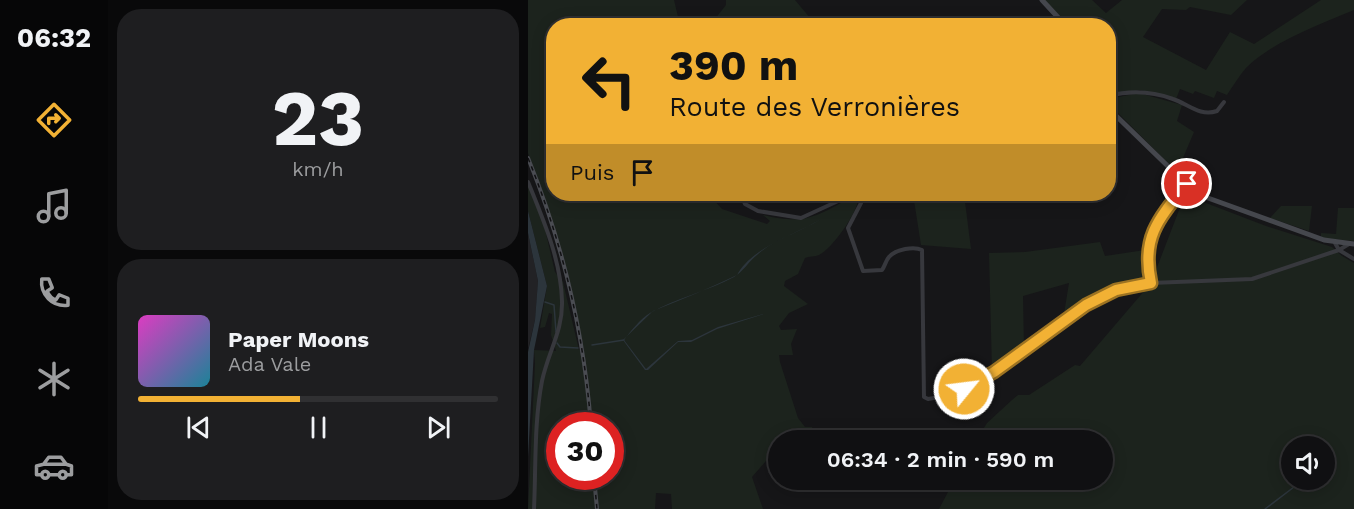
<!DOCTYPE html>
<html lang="fr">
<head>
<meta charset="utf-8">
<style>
	:root { --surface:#101012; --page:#1e1e20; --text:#f1f3f6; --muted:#9c9d9f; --line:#303032; --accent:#f2b134 }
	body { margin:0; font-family:"Work Sans",sans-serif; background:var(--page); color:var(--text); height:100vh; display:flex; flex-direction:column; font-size:22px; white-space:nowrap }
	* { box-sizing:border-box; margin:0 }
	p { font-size:20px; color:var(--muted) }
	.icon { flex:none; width:33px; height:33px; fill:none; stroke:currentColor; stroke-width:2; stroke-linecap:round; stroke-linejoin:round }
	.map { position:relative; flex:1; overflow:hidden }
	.drawer { display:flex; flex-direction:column; gap:9px; padding:9px; background:#09090a; width:420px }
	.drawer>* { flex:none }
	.guide { position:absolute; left:18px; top:18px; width:570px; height:183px; border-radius:24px; box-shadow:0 3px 15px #0003,0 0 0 2px var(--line); background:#f2b134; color:#111; overflow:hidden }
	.tools { position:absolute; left:753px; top:436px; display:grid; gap:12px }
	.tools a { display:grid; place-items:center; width:54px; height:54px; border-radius:50%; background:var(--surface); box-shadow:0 3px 15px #0003,0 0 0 2px var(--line); font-size:30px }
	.speed { position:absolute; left:18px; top:412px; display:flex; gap:12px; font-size:30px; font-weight:700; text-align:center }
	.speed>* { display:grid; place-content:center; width:78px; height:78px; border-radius:50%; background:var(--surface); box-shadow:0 3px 15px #0003,0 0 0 2px var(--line); line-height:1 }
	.speed .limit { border:9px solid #d22; background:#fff; color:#111 }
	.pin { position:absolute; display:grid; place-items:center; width:51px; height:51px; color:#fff; margin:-26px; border:3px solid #fff; border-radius:50%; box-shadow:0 2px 6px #0007 }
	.me { position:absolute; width:66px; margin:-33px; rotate:61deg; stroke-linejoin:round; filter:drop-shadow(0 0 4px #0008) }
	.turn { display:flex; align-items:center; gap:21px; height:126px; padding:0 24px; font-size:27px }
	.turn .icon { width:78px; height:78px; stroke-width:2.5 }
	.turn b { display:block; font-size:42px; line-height:51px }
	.then { display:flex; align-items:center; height:57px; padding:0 24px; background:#0003; gap:12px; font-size:22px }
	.drawer .widget { flex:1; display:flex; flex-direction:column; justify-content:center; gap:9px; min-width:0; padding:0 21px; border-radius:24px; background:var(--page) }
	.drawer .dial { align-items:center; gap:0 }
	.dial b { font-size:78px; line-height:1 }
	.song { display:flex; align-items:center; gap:18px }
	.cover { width:72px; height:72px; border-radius:9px; background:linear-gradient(135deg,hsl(310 70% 55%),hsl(190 70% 35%)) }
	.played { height:6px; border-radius:3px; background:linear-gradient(90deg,var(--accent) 45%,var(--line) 45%) }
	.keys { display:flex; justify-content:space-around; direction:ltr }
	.trip { position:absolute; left:240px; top:430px; width:345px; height:60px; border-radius:30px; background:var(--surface); box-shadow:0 3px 15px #0003,0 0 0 2px var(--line); font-weight:600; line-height:60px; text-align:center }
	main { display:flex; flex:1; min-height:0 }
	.dock { display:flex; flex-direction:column; width:108px; justify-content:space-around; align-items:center; background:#060607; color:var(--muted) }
	.dock .icon { width:42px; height:42px }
	.dock .selected { color:var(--accent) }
	.dock b { font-size:27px; color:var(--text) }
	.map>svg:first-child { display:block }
	.built { fill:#222225 }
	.green { fill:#1c231d; fill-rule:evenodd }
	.water { fill:#2c353c }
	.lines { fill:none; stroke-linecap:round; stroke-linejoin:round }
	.stream { stroke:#2c353c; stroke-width:1.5 }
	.street { stroke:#37383d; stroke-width:4 }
	.secondary { stroke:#45474d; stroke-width:5 }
	.rail-casing { stroke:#4a4c52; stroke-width:4 }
	.rail { stroke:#111113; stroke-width:1.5; stroke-dasharray:4.5; stroke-linecap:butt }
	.route-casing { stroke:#9d7322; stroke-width:15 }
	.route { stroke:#f2b134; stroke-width:10 }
</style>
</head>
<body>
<main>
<nav class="dock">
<b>06:32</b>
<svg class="icon selected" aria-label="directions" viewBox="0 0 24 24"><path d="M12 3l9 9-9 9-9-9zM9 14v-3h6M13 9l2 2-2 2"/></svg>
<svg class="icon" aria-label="music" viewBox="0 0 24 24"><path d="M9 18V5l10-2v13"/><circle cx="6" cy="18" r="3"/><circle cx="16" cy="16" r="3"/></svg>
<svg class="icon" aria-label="phone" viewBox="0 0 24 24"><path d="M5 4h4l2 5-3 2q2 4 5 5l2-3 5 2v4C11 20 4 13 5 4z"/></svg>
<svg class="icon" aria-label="climate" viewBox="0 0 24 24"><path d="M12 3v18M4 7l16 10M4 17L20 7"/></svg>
<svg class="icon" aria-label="car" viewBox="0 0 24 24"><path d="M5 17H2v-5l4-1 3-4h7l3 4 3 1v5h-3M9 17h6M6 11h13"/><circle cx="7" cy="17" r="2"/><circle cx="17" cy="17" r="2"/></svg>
</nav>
<section class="drawer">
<div class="widget dial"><b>23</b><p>km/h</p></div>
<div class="widget">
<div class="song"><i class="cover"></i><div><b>Paper Moons</b><p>Ada Vale</p></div></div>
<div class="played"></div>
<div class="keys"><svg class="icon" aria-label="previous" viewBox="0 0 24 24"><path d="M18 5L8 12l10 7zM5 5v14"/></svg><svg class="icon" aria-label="pause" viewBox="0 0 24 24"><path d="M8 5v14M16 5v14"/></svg><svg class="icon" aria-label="next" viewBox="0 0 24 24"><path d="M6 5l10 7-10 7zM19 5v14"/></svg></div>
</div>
</section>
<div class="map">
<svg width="826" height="509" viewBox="0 0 826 509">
	<rect width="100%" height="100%" fill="#161618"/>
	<!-- built -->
	<path class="built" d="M 0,233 L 10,281 L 7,320 L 0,349 Z"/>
	<!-- green -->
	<g class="green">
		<path d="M 0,0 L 146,0 L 152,25 L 26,26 L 26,194 L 198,194 L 193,197 L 189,194 L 184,198 L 194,209 L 239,224 L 242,221 L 235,215 C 277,225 287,217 322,198 L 330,198 C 331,211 304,249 291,255 C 287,257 281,256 277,258 L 270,274 L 257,281 L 256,286 L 280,304 L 261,313 L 251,326 L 253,330 L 269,329 L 263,344 L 265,355 L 251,355 L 252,362 L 270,418 L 277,427 L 284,427 L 287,434 L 273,441 L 250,441 L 250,447 L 224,477 L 235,509 L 144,509 L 143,494 L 128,493 L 127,509 L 0,509 L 7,363 L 6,350 L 28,351 L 23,335 L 24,314 L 21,313 L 17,327 L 12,328 L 19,286 L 0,211 L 0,185 L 16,225 L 27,272 L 35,282 L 51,350 L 56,350 L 40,274 L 0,153 ZM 32,426 L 82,426 L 82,477 L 32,477 Z"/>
		<path d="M 198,0 L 267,0 L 288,25 L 182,25 L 198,5 Z"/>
		<path d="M 516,0 L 564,0 L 578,13 L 594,0 L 719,0 L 703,15 L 662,7 L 658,10 L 634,9 L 615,37 L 678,70 L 702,32 L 726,44 L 793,0 L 826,0 L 826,10 C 792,24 744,42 718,68 C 711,76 705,86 699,95 L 689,91 L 686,98 L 667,91 L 665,94 L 652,89 L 648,99 L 612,90 L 581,94 L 580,26 L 541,25 Z"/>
		<path d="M 611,93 L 654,105 L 649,121 L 666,132 L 649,172 L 581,104 L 580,99 Z"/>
		<path d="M 658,192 L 678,203 L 738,226 L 804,247 L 814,256 L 826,263 L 826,509 L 411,509 L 420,492 L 422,480 L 574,480 L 574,441 L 448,441 L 459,423 L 484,400 L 490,395 L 501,395 L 547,365 L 552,366 L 623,283 ZM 764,447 L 796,447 L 796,480 L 764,480 Z"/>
		<path d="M 385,194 L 436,194 L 443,249 L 393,245 Z"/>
		<path d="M 753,206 L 784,206 L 781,231 L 742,218 Z"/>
		<path d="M 810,208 L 826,208 L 826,241 L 793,238 L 793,233 L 808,234 Z"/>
		<path d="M 572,242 L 577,256 L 617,250 L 616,270 L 619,281 L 571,295 L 535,320 L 541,283 L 495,296 L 496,348 L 464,371 L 461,253 L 497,252 Z"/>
	</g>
	<!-- water -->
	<g class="water">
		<path d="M 0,211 L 19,286 L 6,350 L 0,457 L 0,352 L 7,320 L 10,281 L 0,233 Z"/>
		<path d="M 293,219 C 273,232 246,239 229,255 C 222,260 214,273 206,277 C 180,291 148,298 122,313 C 112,319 103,331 96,340 L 118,369 L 150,341 L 164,340 L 190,327 L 239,313 L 189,329 L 163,342 L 150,342 L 120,370 L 117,370 L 95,340 L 125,311 C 153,300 182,288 209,275 C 224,247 267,235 293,219 Z"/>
	</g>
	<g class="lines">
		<!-- stream -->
		<g class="stream">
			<path d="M 17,302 L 26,305 L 28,332"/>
			<path d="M 29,343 L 32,347 L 50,348"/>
			<path d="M 64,345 L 96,340"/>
			<path d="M 796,471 L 806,462"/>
			<path d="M 737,509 L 766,487 L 783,480"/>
		</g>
		<!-- street -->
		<g class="street">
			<path d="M 580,96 C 603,90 623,91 645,99 C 660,104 672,117 689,111 L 696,102"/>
			<path d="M 0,182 C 15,219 33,260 34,301 C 35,331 20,352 14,381 C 6,423 8,466 6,509"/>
			<path d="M 213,194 L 217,204 L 230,211 L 273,218 L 321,196 L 332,196 L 333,203 L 320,228 L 335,271 L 354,270 C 357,266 358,260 361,257 C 368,249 386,246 394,250 L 396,397 L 400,399 L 424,395 L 453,380 L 559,305 L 588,290 L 623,283 L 724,279 L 811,250 L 821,244"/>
			<path d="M 807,243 L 811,250 L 826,259"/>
			<path d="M 623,283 C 613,237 631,217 659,184"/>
		</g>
		<!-- secondary -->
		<g class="secondary">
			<path d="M 514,0 L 538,26"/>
			<path d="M 580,108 L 649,175 L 680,198 L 796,240 L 826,244"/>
		</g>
		<!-- rail casing -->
		<g class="rail-casing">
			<g id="rail">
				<path d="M 0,158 C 35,244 56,334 63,426"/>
				<path d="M 66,477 L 69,509"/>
			</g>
		</g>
		<!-- rail -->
		<use href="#rail" class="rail"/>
	</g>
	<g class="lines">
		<!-- route casing -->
		<g class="route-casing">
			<path id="route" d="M 436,389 L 466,372 L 558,305 L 588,290 L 623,283 C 613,237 631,218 659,184"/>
		</g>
		<!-- route -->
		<use href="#route" class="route"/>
	</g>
</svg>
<div class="tools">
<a><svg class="icon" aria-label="sound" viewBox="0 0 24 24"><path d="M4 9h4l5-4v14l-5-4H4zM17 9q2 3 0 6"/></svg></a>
</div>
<div class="speed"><div class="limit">30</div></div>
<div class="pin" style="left:659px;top:184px;background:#d93025"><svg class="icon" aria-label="arrive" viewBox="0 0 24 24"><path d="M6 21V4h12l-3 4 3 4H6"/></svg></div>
<svg class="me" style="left:436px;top:389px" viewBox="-20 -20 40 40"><circle r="17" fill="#f2b134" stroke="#fff" stroke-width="3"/><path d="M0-11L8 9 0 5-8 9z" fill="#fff"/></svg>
<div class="trip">06:34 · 2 min · 590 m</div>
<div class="guide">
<div class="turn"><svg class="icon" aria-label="left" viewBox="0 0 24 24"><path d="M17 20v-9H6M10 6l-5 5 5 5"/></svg><div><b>390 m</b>Route des Verronières</div></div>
<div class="then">Puis<svg class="icon" aria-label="arrive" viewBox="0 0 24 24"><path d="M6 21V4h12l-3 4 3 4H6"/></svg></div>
</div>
</div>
</main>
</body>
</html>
